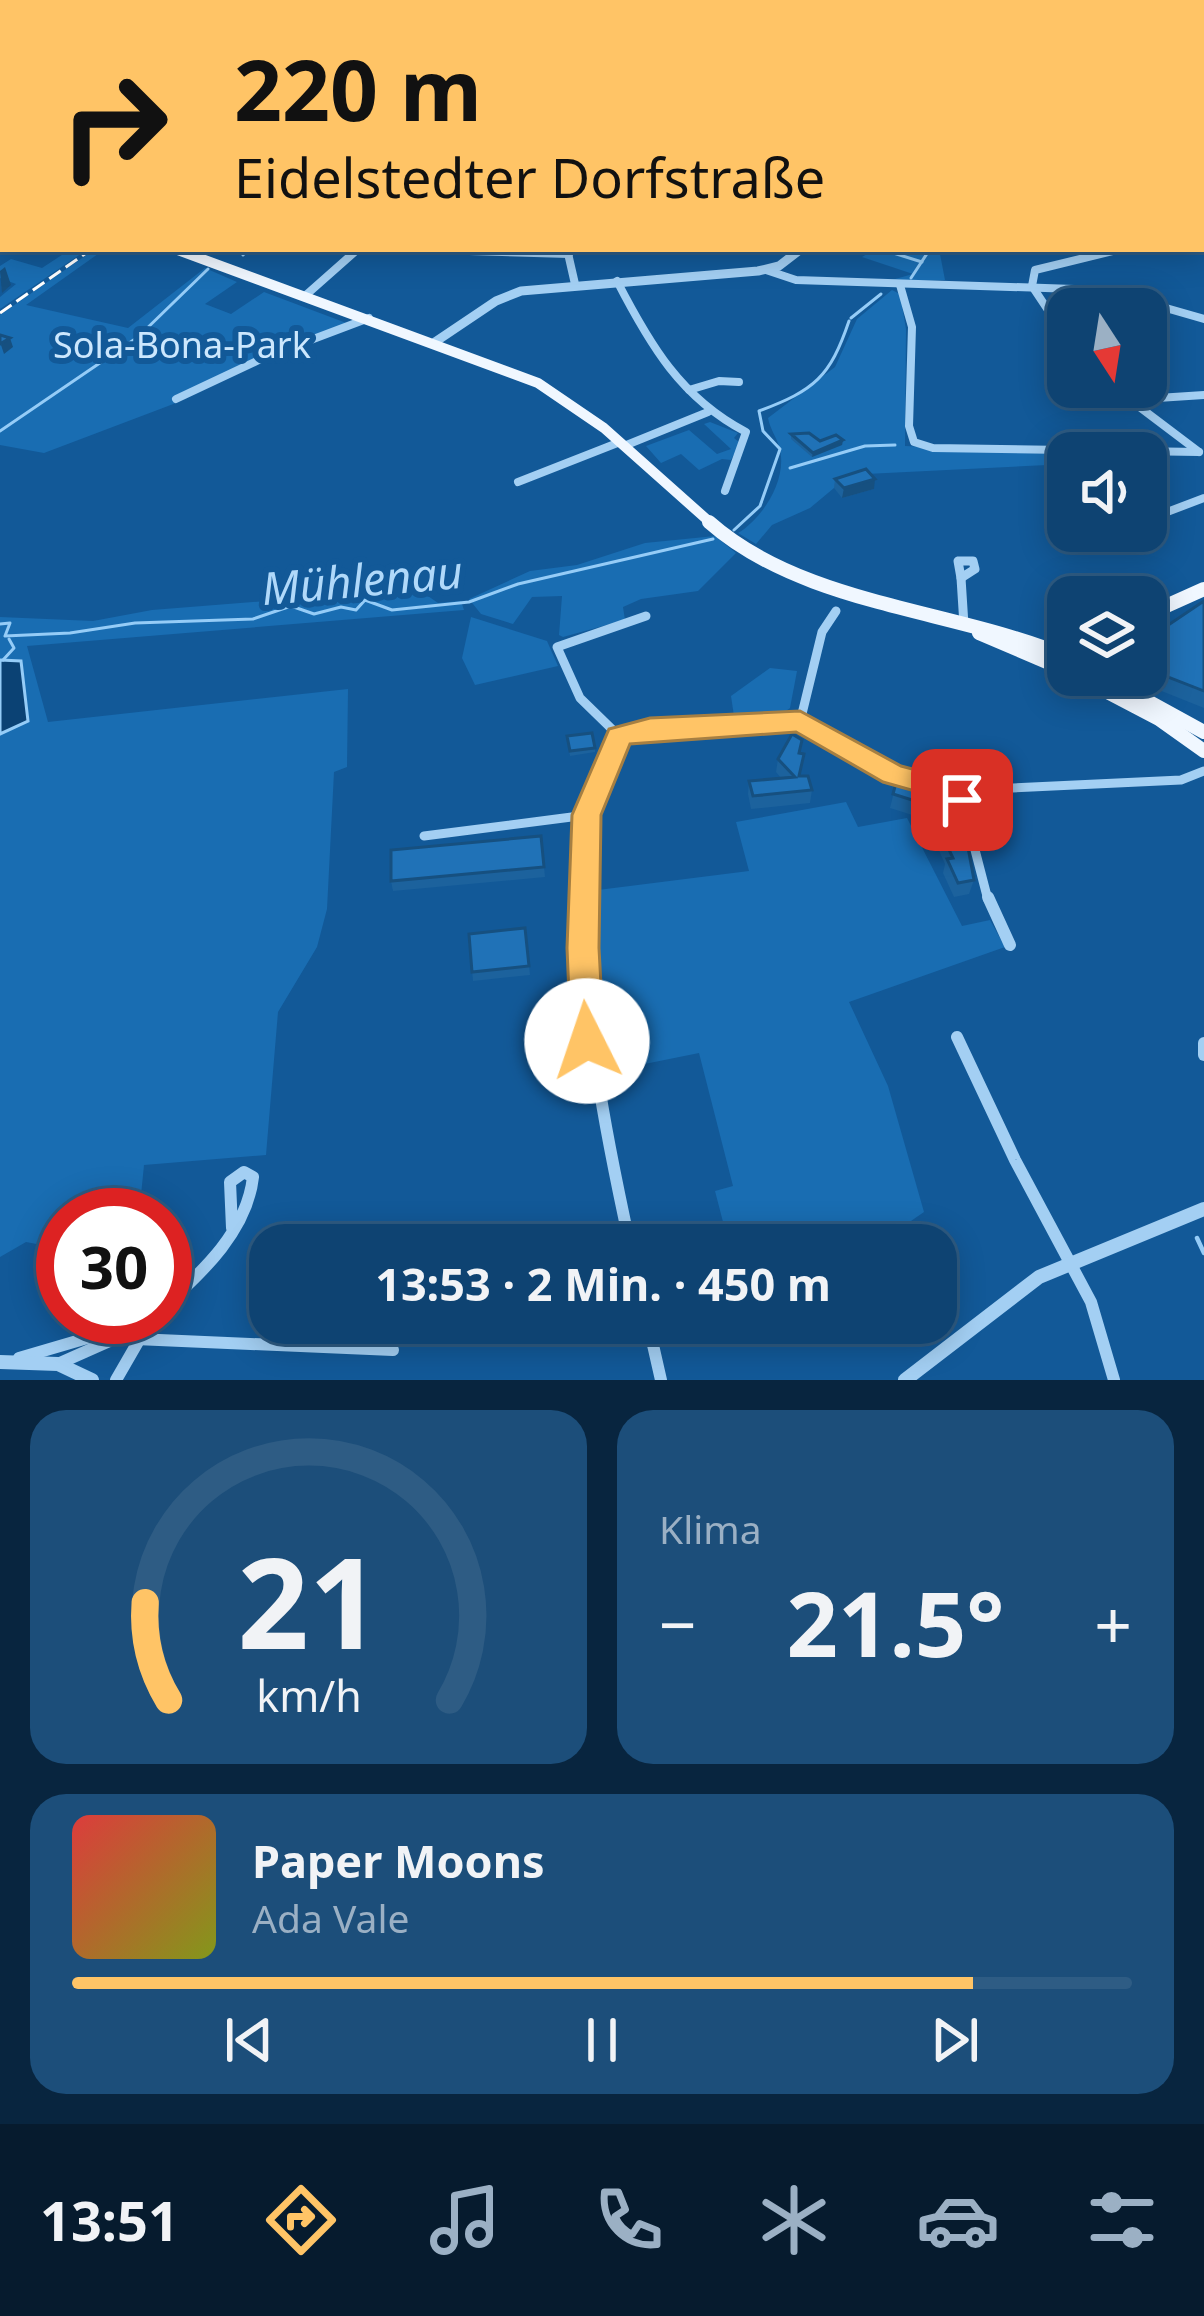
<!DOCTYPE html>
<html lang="de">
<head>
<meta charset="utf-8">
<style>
	:root { --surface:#0e4372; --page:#1c4e7a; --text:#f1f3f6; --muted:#9bb0c4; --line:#2e5c84; --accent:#ffc466 }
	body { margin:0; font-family:"Noto Sans",sans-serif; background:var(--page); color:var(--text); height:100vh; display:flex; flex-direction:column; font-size:45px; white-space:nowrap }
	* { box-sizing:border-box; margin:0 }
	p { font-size:39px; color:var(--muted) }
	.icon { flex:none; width:66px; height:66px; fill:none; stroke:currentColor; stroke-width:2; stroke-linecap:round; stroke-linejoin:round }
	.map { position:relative; height:1380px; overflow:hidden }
	.side { display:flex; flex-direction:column; gap:30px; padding:30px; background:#08253f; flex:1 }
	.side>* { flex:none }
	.banner { position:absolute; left:0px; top:0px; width:1206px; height:252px; box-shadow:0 6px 30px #0003,0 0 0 3px var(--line); background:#ffc466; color:#111; overflow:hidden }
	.needle { width:78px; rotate:168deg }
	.controls { position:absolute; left:1047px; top:288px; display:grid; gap:24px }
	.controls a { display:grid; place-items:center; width:120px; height:120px; border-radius:24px; background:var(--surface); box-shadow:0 6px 30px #0003,0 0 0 3px var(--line); font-size:60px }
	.speed { position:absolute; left:36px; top:1188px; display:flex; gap:24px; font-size:60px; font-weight:700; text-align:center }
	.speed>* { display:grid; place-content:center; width:156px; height:156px; border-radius:50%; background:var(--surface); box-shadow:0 6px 30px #0003,0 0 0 3px var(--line); line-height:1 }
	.speed .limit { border:18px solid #d22; background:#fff; color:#111 }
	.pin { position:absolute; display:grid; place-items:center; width:102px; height:102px; color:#fff; margin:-51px; border-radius:24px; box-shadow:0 6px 18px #0006 }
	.me { position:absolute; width:132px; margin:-66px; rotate:356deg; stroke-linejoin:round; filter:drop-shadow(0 0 9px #0008) }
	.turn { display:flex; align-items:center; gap:42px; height:252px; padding:0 36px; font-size:54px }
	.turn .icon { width:156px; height:156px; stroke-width:2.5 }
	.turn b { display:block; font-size:84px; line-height:102px }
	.big { font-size:90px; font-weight:700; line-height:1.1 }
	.side .tile { flex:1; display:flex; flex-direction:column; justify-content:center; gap:18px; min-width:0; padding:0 42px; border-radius:36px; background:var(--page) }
	.side .dial { align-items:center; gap:0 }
	.dial svg { height:312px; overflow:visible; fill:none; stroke:var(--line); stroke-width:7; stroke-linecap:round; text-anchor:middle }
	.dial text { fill:var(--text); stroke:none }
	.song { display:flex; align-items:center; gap:36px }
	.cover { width:144px; height:144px; border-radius:18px; background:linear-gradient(135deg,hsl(0 70% 55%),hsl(70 70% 35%)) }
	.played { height:12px; border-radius:6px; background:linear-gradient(90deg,var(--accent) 85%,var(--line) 85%) }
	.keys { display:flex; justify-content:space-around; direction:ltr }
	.heat { display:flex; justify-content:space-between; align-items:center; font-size:66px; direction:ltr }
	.side .tiles { flex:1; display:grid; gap:30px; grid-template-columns:1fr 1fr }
	.tile:last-child { grid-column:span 2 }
	.trip { position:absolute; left:249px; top:1224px; width:708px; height:120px; border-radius:36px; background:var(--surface); box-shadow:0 6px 30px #0003,0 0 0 3px var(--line); font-weight:700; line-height:120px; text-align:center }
	.dock { display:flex; height:192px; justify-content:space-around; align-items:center; background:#061b2e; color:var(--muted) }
	.dock .icon { width:84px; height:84px }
	.dock .active { color:var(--accent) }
	.dock b { font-size:54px; color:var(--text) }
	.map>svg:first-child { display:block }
	.green { fill:#196db2 }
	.water { fill:#0b4274; stroke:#95ccf7; stroke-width:3 }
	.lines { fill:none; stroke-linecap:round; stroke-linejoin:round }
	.stream-far1 { stroke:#95ccf7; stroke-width:3 }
	.stream { stroke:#95ccf7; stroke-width:4.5 }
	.minor-far3 { stroke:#a3cff3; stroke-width:6 }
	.minor-far2 { stroke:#a3cff3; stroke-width:8 }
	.minor-far1 { stroke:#a3cff3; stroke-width:9 }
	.minor { stroke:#a3cff3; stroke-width:12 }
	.tertiary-far1 { stroke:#a3cff3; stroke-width:9 }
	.tertiary { stroke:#a3cff3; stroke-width:14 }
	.primary-far1 { stroke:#f0f7ff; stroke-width:10 }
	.primary { stroke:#f0f7ff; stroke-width:14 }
	.tram { stroke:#fff; stroke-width:3 }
	.rail { stroke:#fff; stroke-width:3; stroke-dasharray:14 6; stroke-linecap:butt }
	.wall { fill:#1c629d }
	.shaded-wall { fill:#165080 }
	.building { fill:#2072b7; stroke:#165080; stroke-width:3 }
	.route { fill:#ffc466; stroke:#a67f42; stroke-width:3 }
	.labels { text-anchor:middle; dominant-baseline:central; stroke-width:12; stroke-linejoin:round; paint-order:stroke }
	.far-park-label { font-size:36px; fill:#cce7fd; stroke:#125998 }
	.water-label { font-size:45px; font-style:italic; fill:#b0d9fa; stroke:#125998 }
</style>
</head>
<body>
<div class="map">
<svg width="1204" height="1380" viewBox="0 0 1204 1380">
	<rect width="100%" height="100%" fill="#125998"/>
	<!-- green -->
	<g class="green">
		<path d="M 71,249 L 88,249 L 0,309 L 0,297 L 16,284 L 0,278 L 0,266 L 11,259 L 42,268 Z"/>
		<path d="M 95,249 L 105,249 L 26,305 L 128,328 L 205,268 L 237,282 L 205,304 L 231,314 L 264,292 L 349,324 L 172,398 L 176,403 L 44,453 L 0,445 L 0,315 Z"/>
		<path d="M 875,249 L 959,249 L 940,254 L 945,280 L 888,281 L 913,274 L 862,257 Z"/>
		<path d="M 892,290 L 900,294 L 906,329 L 905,446 L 1068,454 L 1068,464 L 866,474 L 840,483 L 810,508 L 772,525 L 756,544 L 738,533 C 763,518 789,478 779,446 C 776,436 770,429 768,418 L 835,367 L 857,319 Z"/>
		<path d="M 710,422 L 738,433 L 734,438 L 740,443 L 731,460 L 722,459 L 699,470 L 681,454 L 661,463 L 646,446 L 689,430 L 717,454 L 731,449 L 704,424 Z"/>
		<path d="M 715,536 L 736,553 L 698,591 L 641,599 L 623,607 L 625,620 L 563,637 L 559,635 L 562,596 L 532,597 L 513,624 L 481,614 L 469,599 L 530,571 L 577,565 L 645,543 Z"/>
		<path d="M 418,589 L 438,603 L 461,601 L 464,610 L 27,646 L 48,722 L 348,689 L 347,767 L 334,772 L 327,909 L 317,947 L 278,1012 L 266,1155 L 144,1165 L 139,1215 L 63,1215 L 63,1249 L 26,1242 L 0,1257 L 0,734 L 28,720 L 21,661 L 0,660 L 0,617 L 93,621 L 152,610 Z"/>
		<path d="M 471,617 L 547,641 L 558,666 L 475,685 L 462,658 Z"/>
		<path d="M 770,668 L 797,671 L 790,708 L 782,714 L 734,716 L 731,696 Z"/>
		<path d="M 846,802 L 858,827 L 907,818 L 962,926 L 990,920 L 1005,947 L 849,1002 L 888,1086 L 924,1212 L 876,1245 L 729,1245 L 715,1191 L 733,1186 L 699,1053 L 605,1072 L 600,1051 L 598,890 L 749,871 L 736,822 Z"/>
	</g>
	<!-- water -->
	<path class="water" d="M 0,660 L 21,661 L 28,721 L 0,734 Z"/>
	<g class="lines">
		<!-- stream-far1 -->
		<g class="stream-far1">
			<path d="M 21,0 L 25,3"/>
			<path d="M 890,252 L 922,262"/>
			<path d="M 243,255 L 249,249"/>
			<path d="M 911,278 L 930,249"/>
			<path d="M 851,318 L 881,294"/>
			<path d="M 0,431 L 138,337 L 208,269"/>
			<path d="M 790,468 L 865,446 L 895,445"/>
			<path d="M 734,530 L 760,506 L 780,449 L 763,431 L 759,411 C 815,390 830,377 849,321"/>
			<path d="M 0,624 L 10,623 L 5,636 L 70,633 L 135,623 L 253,619 L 291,606 L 314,614 L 341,607 L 356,610 L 365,600 L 392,610 L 469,602 L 518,584 L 713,539"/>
			<path d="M 3,660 L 14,648 L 9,639"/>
		</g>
		<!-- stream -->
		<path class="stream" d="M 1197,1238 L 1204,1253"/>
		<!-- minor-far3 -->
		<g class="minor-far3">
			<path d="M 120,0 L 126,3"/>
			<path d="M 965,0 L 984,3"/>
		</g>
		<!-- minor-far2 -->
		<g class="minor-far2">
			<path d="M 404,249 L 569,254"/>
			<path d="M 567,249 L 575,284"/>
			<path d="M 766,270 L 796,280 L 1074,289 L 1131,298 L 1204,319"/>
			<path d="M 617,281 C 650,345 681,398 746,432 L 725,491"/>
			<path d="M 900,285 L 912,327 L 909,426 L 914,442 L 933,448 L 1199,452"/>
			<path d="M 1032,286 L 1035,270 L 1121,249"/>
			<path d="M 1032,286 L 1068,340"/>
			<path d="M 306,295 L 358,249"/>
			<path d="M 1113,387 L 1199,452"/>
			<path d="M 689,390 L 719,381 L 739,382"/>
			<path d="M 176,399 L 263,358 L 369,318"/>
			<path d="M 1127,400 L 1204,395"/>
			<path d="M 624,446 L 708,412"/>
			<path d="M 518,482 L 620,442"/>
			<path d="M 1146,520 L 1204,498"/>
		</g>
		<!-- minor-far1 -->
		<g class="minor-far1">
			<path d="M 1066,542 L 1116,531"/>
			<path d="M 958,561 L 973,561 L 975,569 L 961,578 Z"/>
			<path d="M 961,578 L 964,625"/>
			<path d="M 800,722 L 822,632 L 836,611"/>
			<path d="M 619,736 L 650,729 L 800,722 L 909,781"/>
			<path d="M 619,736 L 580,698 L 557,647 L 646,616"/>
			<path d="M 948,791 L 1181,780 L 1204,771"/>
			<path d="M 960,792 L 988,900"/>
			<path d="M 424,836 L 587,815"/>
			<path d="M 585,900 C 586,841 590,789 619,736"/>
		</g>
		<!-- minor -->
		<g class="minor">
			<path d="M 585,897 C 582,1016 605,1130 630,1245"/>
			<path d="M 988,897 L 1010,945"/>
			<path d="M 957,1037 L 1015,1160 L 1091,1302 L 1114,1380"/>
			<path d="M 1204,1043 L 1204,1055"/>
			<path d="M 165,1306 C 203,1271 247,1231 253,1177 L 244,1172 L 230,1182 L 232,1228"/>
			<path d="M 648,1323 L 661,1380"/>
			<path d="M 136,1339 L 393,1350"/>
			<path d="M 19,1358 L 152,1319"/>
			<path d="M 60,1363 L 132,1331"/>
			<path d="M 116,1380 L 150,1321"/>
		</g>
		<!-- tertiary-far1 -->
		<path class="tertiary-far1" d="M 435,342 L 496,301 L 521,291 L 758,271 L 779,266 L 801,249"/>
		<!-- tertiary -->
		<g class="tertiary">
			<path d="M 0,1362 L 58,1364 L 92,1380"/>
			<path d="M 905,1380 L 1039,1277 L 1204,1209"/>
		</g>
		<!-- primary-far1 -->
		<path class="primary-far1" d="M 175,249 L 538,383 L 604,428 L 713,525"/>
		<!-- primary -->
		<g class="primary">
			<path d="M 709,522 C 804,606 955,609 1068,657"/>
			<path d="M 1146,615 L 1204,589"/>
			<path d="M 979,633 L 1068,671"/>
			<path d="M 1075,675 L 1159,719 L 1204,751"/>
			<path d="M 1100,675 L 1204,732"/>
		</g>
		<!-- tram -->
		<path class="tram" d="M 731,0 L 747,3"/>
		<!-- rail -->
		<g class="rail">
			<path d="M 778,0 L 796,3"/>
			<path d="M 0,313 L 92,249"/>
		</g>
	</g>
	<!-- wall -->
	<g class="wall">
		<rect x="337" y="0" width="31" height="3"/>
		<path d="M 1034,0 L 1070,0 L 1068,3 L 1033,3 Z"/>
		<path d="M 791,434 L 820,441 L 843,440 L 842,445 L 812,457 L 791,439 Z"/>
		<path d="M 835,479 L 874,489 L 842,498 L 834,488 Z"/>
		<path d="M 1204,601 L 1204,708 L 1154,688 L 1134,675 L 1146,675 L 1146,640 Z"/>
		<path d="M 567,741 L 595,748 L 595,752 L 570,756 Z"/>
		<path d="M 800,753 L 800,776 L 812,790 L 810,803 L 751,809 L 748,794 L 749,781 L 781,778 L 776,772 L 778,759 Z"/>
		<path d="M 898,775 L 957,788 L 974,880 L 969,894 L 954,897 L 943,873 L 945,864 L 925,819 L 890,808 Z"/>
		<path d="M 541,836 L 545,877 L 393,891 L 391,881 Z"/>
		<path d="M 525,928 L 530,975 L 473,981 L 469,934 Z"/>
	</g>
	<!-- shaded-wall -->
	<g class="shaded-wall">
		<path d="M 5,267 L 11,285 L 2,293 L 0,271 Z"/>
		<path d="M 10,338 L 13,347 L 4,354 L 1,345 Z"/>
		<path d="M 843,440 L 842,445 L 812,457 L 813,453 Z"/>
		<path d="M 875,479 L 874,489 L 842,498 L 844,488 Z"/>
	</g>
	<!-- building -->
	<g class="building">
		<path d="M 1138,0 L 1163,0 L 1162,3 L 1137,3 Z"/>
		<path d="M 3,64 L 3,86 L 0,86 L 0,68 Z"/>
		<path d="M 0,335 L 10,338 L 0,344 Z"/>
		<path d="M 809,433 L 820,441 L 836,435 L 843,440 L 813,453 L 791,434 Z"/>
		<path d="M 866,469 L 875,479 L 844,488 L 835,479 Z"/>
		<path d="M 1204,601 L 1204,691 L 1160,674 L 1146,665 L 1146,640 Z"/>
		<path d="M 592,733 L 595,748 L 570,751 L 567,736 Z"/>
		<path d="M 792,734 L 802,740 L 799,753 L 804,754 L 799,776 L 808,776 L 812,790 L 753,796 L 749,781 L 795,777 L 778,759 Z"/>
		<path d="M 898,775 L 957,788 L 974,880 L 958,883 L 947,859 L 953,858 L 928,805 L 893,794 Z"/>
		<path d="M 541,836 L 544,867 L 391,881 L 391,850 Z"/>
		<path d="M 525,928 L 529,966 L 472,972 L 469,934 Z"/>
	</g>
	<!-- route -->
	<path class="route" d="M 800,711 L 901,766 L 970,784 L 977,800 L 972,808 L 952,808 L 947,800 L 883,782 L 796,732 L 630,744 L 601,815 L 599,948 L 604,1041 L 599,1052 L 587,1056 L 576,1052 L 571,1041 L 567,948 L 572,815 L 609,729 L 650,718 Z"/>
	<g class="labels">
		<!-- far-park labels -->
		<g class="far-park-label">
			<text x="182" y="344">Sola-Bona-Park</text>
		</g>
		<!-- water labels -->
		<g class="water-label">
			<text transform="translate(362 579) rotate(-5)">Mühlenau</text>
		</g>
	</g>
</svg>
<div class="controls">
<a><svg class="needle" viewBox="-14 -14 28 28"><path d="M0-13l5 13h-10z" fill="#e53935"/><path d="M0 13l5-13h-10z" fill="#9bb0c4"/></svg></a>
<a><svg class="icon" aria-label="sound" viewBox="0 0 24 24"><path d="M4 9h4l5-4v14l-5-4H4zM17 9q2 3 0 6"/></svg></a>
<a><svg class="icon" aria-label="layers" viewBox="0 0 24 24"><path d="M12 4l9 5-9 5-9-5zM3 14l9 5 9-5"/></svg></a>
</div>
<div class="speed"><div class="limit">30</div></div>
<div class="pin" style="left:962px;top:800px;background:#d93025"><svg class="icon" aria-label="arrive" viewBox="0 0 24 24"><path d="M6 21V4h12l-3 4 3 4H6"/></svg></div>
<svg class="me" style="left:587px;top:1041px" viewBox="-20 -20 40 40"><circle r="19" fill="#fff"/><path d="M0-13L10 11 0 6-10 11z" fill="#ffc466"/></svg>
<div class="trip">13:53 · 2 Min. · 450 m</div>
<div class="banner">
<div class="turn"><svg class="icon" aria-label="right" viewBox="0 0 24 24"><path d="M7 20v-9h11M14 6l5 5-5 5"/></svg><div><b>220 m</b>Eidelstedter Dorfstraße</div></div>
</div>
</div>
<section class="side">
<div class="tiles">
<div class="tile dial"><svg viewBox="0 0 100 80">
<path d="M14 69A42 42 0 1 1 86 69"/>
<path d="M14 69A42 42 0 0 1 8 44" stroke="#ffc466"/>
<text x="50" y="56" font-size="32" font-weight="700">21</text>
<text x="50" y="72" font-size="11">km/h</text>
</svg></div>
<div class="tile"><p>Klima</p>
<div class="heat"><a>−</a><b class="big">21.5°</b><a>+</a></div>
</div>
<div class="tile">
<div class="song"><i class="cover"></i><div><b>Paper Moons</b><p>Ada Vale</p></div></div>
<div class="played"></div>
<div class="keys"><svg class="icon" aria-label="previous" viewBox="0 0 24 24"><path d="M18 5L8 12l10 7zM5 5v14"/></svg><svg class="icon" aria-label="pause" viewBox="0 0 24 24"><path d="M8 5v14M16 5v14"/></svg><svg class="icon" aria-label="next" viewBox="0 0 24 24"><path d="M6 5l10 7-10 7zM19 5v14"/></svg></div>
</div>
</div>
</section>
<nav class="dock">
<b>13:51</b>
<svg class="icon active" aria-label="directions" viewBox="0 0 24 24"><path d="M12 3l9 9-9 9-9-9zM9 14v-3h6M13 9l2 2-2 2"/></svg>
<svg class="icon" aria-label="music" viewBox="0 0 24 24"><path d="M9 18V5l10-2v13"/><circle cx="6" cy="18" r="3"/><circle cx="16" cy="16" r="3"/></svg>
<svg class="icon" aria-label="phone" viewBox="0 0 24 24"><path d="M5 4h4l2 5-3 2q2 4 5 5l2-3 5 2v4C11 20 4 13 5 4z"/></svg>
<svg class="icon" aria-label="climate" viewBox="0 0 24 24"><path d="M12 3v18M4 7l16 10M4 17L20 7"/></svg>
<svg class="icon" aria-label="car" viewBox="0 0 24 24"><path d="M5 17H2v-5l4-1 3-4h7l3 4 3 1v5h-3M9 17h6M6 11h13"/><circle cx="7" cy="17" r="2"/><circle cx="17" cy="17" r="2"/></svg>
<svg class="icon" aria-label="filters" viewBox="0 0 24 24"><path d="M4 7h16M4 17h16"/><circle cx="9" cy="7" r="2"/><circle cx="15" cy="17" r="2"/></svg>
</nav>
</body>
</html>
